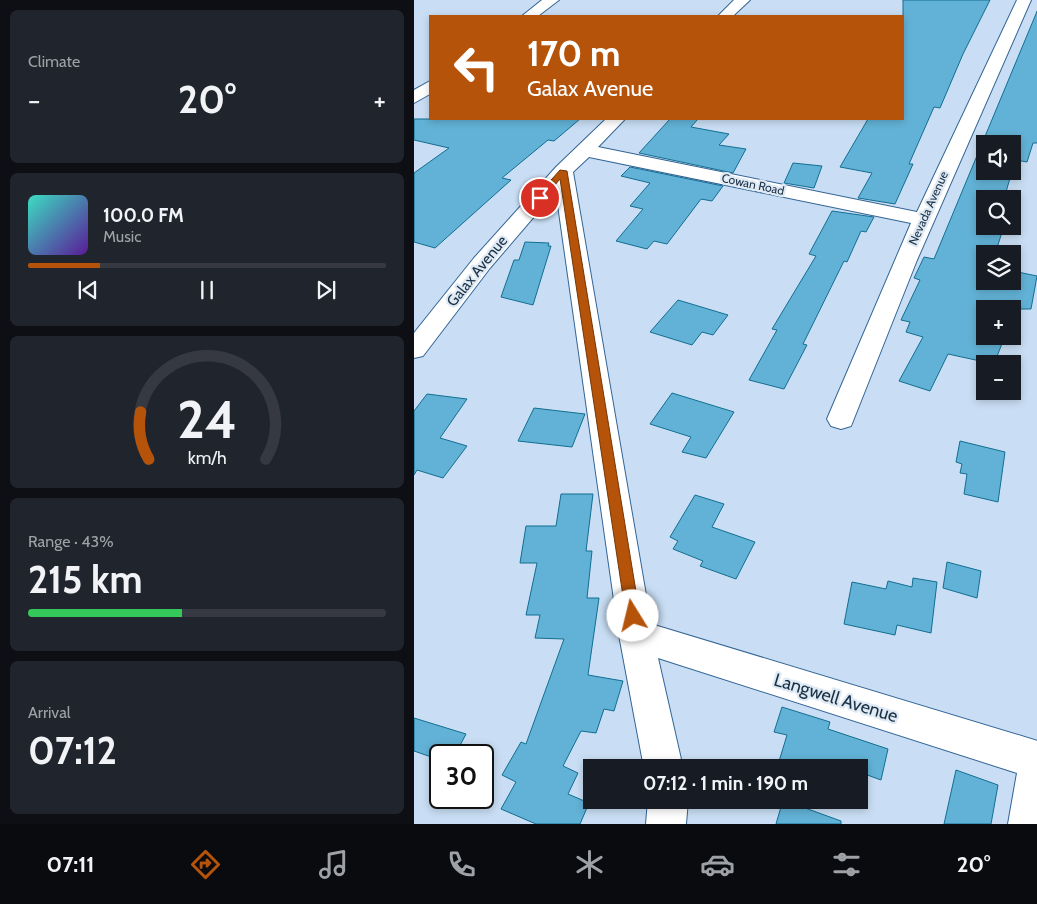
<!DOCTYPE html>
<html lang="en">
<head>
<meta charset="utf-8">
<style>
	:root { --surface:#171b24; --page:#20242c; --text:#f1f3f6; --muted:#9ea1a6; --line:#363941; --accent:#b45309 }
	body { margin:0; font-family:Cabin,sans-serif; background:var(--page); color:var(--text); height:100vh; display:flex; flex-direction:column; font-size:19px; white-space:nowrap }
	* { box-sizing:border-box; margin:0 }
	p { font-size:16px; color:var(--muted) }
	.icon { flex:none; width:28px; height:28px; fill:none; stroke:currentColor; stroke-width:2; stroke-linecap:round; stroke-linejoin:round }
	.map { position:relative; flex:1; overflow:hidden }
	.sheet { display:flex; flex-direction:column; gap:10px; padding:10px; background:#0d0f14; width:414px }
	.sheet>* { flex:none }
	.banner { position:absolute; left:15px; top:15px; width:475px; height:105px; border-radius:0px; box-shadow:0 2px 8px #0003; background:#b45309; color:#fff; overflow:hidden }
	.tools { position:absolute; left:562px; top:135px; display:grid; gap:10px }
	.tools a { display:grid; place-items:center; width:45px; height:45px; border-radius:0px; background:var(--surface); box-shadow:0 2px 8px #0003; font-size:25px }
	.speed { position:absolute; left:15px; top:744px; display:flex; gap:10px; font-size:25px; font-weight:700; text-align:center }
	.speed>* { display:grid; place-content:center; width:65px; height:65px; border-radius:50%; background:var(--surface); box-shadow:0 2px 8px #0003; line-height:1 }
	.speed .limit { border:2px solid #111; border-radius:8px; background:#fff; color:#111 }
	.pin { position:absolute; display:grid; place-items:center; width:42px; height:42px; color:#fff; margin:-21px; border:2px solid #fff; border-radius:50%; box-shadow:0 1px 5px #0007 }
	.me { position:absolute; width:55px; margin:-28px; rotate:351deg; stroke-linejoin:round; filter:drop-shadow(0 0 4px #0008) }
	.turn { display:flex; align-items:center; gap:18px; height:105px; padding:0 15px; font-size:22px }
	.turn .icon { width:65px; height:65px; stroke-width:2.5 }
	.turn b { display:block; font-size:35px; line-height:42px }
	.big { font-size:38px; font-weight:700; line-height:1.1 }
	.sheet .tile { flex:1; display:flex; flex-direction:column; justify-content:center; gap:8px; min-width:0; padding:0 18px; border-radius:8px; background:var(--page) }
	.sheet .dial { align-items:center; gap:0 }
	.dial svg { height:130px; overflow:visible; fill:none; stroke:var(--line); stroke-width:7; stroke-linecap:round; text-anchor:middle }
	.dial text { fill:var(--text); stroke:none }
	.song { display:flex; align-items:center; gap:15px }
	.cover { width:60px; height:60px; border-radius:8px; background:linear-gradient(135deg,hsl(170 70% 55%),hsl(270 70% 35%)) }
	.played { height:5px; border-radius:2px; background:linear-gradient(90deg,var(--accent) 20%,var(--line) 20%) }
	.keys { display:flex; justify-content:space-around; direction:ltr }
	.heat { display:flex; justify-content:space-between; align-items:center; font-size:28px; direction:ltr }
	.charge { height:8px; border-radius:4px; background:linear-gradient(90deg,#34c759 43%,var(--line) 0) }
	.trip { position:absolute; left:169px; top:759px; width:285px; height:50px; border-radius:0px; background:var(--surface); box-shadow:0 2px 8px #0003; font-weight:700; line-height:50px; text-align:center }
	.tabs { display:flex; height:80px; justify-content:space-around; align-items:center; background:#090b0e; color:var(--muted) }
	.tabs .icon { width:35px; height:35px }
	.tabs .current { color:var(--accent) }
	.tabs b { font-size:22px; color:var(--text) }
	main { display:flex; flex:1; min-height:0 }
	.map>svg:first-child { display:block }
	.building { fill:#62b2d7; stroke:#126e90 }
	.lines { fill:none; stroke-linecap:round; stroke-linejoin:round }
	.minor-casing { stroke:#336595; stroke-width:2 }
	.minor { fill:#fff; fill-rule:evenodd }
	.route { fill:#b45309; stroke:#753606 }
	.labels { text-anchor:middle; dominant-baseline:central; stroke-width:4.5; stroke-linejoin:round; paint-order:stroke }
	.far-street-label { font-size:12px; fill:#1a3045; stroke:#dfeaf5 }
	.street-label { font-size:15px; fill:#1a3045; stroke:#dfeaf5 }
	.near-street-label { font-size:18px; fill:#1a3045; stroke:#dfeaf5 }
</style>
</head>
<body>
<main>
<section class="sheet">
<div class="tile"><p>Climate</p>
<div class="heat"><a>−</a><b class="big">20°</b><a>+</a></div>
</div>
<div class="tile">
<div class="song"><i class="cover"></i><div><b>100.0 FM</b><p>Music</p></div></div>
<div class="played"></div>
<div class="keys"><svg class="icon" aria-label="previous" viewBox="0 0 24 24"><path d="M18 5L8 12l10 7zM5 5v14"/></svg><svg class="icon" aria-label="pause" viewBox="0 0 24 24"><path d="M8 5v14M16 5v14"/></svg><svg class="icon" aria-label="next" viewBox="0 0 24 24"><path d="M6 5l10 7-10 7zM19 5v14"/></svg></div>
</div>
<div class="tile dial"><svg viewBox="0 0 100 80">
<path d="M14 69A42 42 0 1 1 86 69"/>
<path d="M14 69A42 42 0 0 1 9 40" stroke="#b45309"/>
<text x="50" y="56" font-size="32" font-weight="700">24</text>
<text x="50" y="72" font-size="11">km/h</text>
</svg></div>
<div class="tile"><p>Range · 43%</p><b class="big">215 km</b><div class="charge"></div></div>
<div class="tile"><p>Arrival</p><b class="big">07:12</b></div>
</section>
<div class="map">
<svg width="624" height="824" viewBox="0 0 624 824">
	<rect width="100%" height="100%" fill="#c9def4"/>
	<!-- building -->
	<g class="building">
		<path d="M 489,0 L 576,0 L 549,54 L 526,108 L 520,107 L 495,164 L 499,164 L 481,204 L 444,198 L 458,173 L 426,167 L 454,119 L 489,119 Z"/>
		<path d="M 624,9 L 624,143 L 619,143 L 613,162 L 602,160 L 599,170 L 599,144 L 571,144 L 571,171 L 598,171 L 590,199 L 571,199 L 571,226 L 590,226 L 581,254 L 571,254 L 571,281 L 599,281 L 599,271 L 623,276 L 617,309 L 601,309 L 599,316 L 599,309 L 571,309 L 571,336 L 591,336 L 580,364 L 534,354 L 516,391 L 485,381 L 509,337 L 492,332 L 496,322 L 487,320 L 506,280 L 500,278 L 510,257 L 520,259 Z"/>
		<path d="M 0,119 L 166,119 L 140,141 L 134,140 L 88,178 L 97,180 L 21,248 L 0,242 L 0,173 L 35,148 L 0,140 Z"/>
		<path d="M 256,119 L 284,119 L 277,127 L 315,134 L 305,145 L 332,149 L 319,173 L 225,153 Z"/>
		<path d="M 379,163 L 408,166 L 400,188 L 370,183 Z"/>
		<path d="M 216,167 L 309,186 L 298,201 L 287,199 L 253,244 L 240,241 L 233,249 L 202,241 L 229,209 L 216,206 L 236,183 L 207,176 Z"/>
		<path d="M 418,211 L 460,217 L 452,232 L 447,231 L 433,262 L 430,261 L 389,344 L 393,345 L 370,389 L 335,380 L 363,330 L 358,329 L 402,256 L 395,254 Z"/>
		<path d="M 111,242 L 135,243 L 134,246 L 137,246 L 119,305 L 87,297 L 100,260 L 105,260 Z"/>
		<path d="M 264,300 L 314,315 L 299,335 L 288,332 L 278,345 L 236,332 Z"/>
		<path d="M 258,393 L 320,412 L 292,458 L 268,452 L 277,437 L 236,424 Z"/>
		<path d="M 13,394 L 53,399 L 26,438 L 53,446 L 29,478 L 3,470 L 0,475 L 0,411 Z"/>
		<path d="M 120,408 L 171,414 L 158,447 L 104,441 Z"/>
		<path d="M 546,441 L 591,452 L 584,502 L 550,494 L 553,474 L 546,473 L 548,464 L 542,462 Z"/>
		<path d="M 147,494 L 179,494 L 172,551 L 178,551 L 173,598 L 185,598 L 174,675 L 209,681 L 200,711 L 190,709 L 182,733 L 167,731 L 149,766 L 164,773 L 154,794 L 175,803 L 166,824 L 122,824 L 87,809 L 102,782 L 88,775 L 107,742 L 112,744 L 150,639 L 121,638 L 126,615 L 112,615 L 123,563 L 106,563 L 112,526 L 142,526 Z"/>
		<path d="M 281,495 L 310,504 L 298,527 L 341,542 L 322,579 L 286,566 L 289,561 L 259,549 L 264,541 L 256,537 Z"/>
		<path d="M 533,562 L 567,571 L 563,598 L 529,588 Z"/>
		<path d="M 499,578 L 523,582 L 517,633 L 483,625 L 481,635 L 430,624 L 438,582 L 472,589 L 474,581 L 498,587 Z"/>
		<path d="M 368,707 L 416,722 L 414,729 L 474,749 L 467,780 L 445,772 L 445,768 L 363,768 L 373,735 L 360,732 Z"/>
		<path d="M 0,718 L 52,734 L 41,755 L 26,755 L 26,760 L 0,751 Z"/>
		<path d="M 542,770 L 584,785 L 577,824 L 530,824 Z"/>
		<path d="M 369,800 L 427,821 L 427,824 L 362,824 Z"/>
	</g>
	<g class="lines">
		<!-- minor casing -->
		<g class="minor-casing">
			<g id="minor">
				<path d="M 128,0 L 145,0 L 124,16 L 108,16 Z"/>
				<path d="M 320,0 L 336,0 L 319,16 L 304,16 Z"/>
				<path d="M 603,0 L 617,0 L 503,260 L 437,426 L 427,429 L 417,426 L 413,419 L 497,223 L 175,157 L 159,172 L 237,624 L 624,741 L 624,824 L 594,824 L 603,773 L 244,658 L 269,768 L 230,768 L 205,635 L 142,191 L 76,268 L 9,356 L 0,358 L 0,333 L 60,258 L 142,167 L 192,119 L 211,119 L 184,147 L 503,212 Z"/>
				<path d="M 16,81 L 16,94 L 0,103 L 0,90 Z"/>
				<path d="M 234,800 L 274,800 L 272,824 L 232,824 Z"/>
			</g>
		</g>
		<!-- minor -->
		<use href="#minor" class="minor"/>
	</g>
	<!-- route -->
	<path class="route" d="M 146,170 L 153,171 L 226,616 L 224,620 L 219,622 L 214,620 L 212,616 L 146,179 L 129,199 L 121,198 Z"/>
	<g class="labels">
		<!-- far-street labels -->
		<g class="far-street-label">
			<text transform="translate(339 184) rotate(12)">Cowan Road</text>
			<text transform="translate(514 208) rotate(-66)">Nevada Avenue</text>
		</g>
		<!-- street labels -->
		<g class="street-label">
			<text transform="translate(63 271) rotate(-51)">Galax Avenue</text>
		</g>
		<!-- near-street labels -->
		<g class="near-street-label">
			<text transform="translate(422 698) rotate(17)">Langwell Avenue</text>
		</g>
	</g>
</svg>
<div class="tools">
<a><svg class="icon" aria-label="sound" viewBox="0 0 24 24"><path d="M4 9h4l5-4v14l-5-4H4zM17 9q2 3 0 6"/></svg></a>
<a><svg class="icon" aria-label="search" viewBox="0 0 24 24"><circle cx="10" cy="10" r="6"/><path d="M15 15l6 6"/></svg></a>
<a><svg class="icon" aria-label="layers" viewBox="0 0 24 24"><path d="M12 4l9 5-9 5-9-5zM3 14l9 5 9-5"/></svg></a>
<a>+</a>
<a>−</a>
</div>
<div class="speed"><div class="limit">30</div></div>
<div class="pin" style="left:126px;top:198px;background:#d93025"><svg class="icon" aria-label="arrive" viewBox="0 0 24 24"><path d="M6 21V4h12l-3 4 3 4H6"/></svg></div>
<svg class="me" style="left:219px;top:616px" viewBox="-20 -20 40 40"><circle r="19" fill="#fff"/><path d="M0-13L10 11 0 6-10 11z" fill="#b45309"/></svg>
<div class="trip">07:12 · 1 min · 190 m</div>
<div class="banner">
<div class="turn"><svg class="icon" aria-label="left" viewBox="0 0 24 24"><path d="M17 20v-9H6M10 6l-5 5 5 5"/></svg><div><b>170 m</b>Galax Avenue</div></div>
</div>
</div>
</main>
<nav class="tabs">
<b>07:11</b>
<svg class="icon current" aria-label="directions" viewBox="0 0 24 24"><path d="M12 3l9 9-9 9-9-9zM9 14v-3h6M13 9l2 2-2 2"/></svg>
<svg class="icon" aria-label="music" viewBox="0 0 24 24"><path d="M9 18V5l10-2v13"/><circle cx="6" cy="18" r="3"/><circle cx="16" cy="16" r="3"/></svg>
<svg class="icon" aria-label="phone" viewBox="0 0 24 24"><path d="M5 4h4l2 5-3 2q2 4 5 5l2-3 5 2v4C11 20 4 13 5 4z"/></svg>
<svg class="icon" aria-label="climate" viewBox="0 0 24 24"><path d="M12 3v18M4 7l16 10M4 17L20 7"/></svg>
<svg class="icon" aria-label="car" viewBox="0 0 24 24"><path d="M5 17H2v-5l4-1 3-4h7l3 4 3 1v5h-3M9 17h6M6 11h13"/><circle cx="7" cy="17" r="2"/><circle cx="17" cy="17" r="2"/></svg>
<svg class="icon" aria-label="filters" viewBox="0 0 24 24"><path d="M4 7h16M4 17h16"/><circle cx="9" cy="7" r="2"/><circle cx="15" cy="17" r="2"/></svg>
<b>20°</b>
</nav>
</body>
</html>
